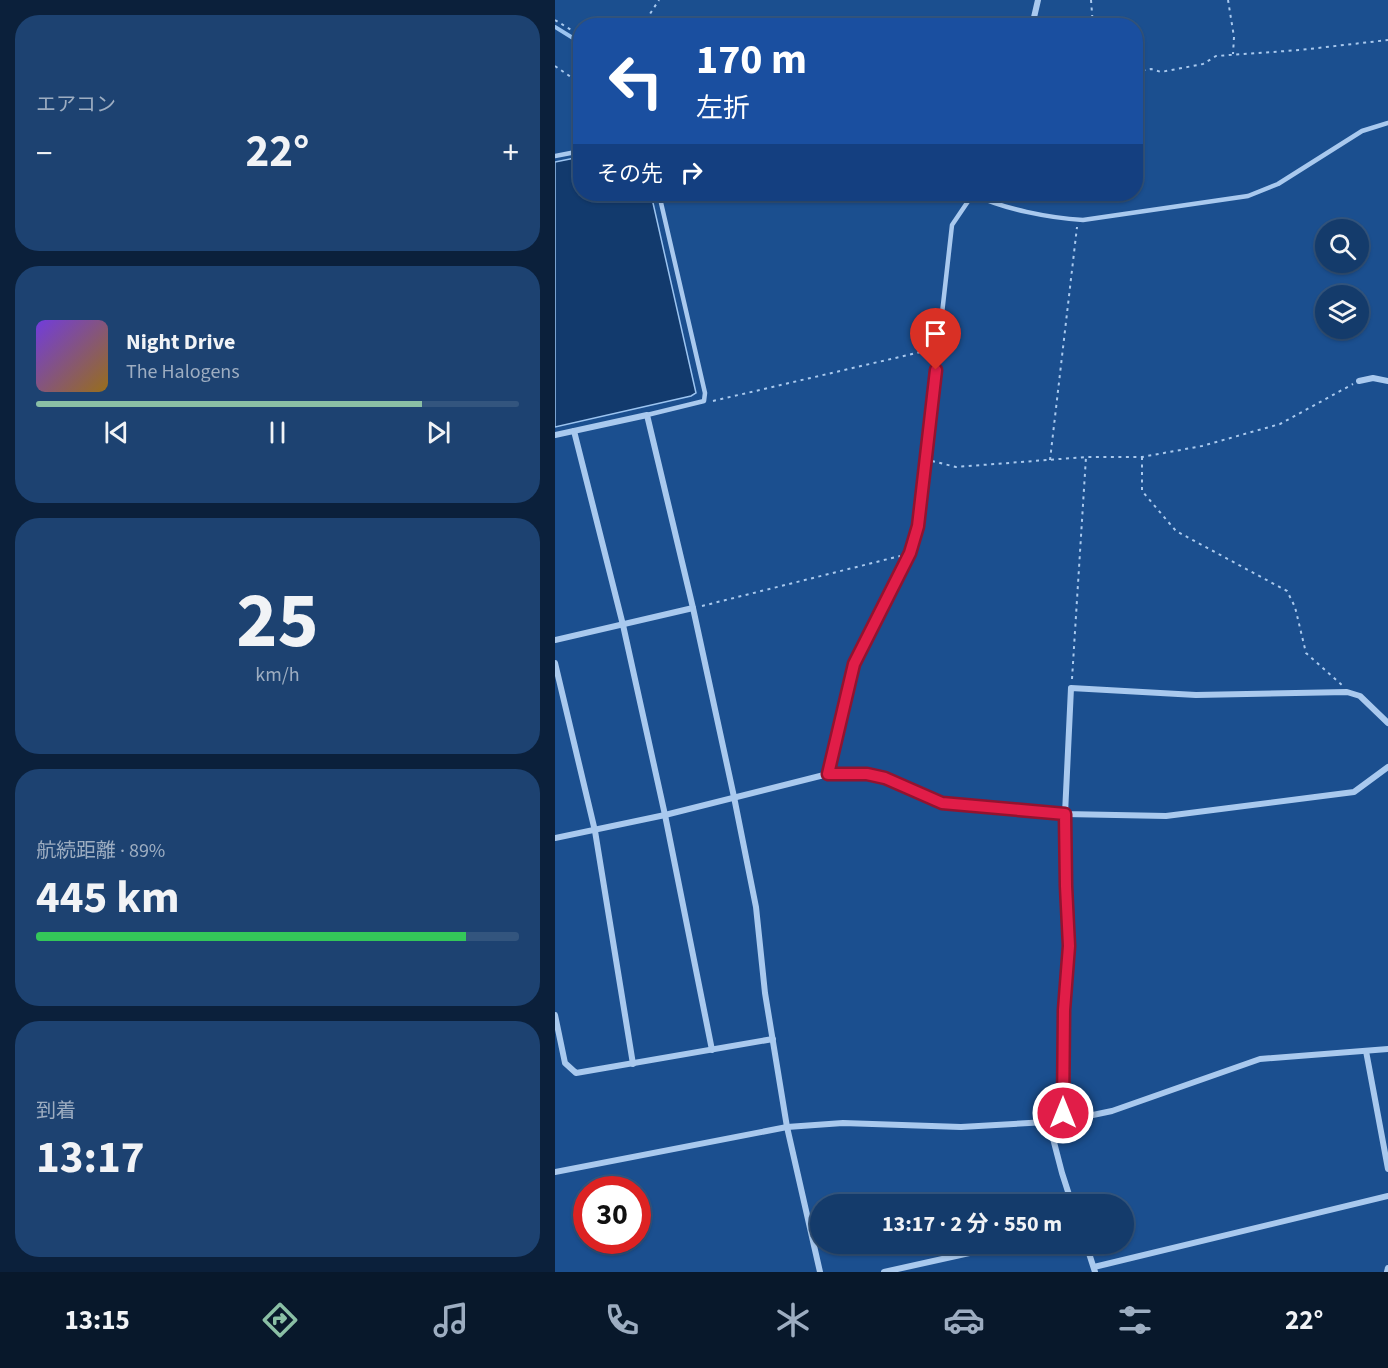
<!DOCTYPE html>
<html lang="ja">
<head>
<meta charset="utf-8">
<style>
	:root { --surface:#143b6b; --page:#1d4271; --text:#f1f3f6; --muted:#9dadc1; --line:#33557e; --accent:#8abfa5 }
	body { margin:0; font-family:"Source Sans 3","Noto Sans JP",sans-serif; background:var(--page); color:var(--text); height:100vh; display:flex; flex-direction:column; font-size:22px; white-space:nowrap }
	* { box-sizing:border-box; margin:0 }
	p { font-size:20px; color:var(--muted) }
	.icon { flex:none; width:33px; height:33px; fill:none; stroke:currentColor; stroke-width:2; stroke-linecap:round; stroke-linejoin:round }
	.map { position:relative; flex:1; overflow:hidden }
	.panel { display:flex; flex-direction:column; gap:15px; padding:15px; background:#0b203b; width:555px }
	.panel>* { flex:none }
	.guide { position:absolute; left:18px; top:18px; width:570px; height:183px; border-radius:24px; box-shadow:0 2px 4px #0004,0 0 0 2px var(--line); background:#1a4fa0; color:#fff; overflow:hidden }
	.buttons { position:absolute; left:760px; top:219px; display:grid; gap:12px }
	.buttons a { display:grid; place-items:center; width:54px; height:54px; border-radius:50%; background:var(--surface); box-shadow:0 2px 4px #0004,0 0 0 2px var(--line); font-size:30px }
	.speed { position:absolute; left:18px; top:1176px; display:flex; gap:12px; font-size:30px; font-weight:700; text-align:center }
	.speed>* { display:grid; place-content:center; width:78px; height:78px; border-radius:50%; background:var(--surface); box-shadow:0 2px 4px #0004,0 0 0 2px var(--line); line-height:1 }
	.speed .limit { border:9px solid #d22; background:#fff; color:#111 }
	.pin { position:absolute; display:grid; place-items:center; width:51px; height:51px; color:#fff; margin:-62px -26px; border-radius:50% 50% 50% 0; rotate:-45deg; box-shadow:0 0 6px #0007 }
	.pin .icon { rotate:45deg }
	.me { position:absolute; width:66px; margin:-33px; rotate:0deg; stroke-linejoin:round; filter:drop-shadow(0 0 4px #0008) }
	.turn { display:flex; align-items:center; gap:21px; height:126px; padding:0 24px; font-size:27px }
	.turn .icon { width:78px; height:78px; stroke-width:2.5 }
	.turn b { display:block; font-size:42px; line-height:51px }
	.then { display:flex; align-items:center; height:57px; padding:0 24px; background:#0003; gap:12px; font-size:22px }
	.big { font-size:45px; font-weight:700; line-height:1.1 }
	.panel .tile { flex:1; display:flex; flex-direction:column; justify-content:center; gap:9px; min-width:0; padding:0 21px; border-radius:24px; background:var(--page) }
	.panel .dial { align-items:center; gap:0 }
	.dial b { font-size:78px; line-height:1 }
	.song { display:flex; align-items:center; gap:18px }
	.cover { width:72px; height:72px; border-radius:9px; background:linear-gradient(135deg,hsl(260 70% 55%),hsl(40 70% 35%)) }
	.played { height:6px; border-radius:3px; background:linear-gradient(90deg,var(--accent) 80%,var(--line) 80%) }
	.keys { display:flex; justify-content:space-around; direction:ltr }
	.heat { display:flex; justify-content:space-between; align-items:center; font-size:33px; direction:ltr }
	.charge { height:9px; border-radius:4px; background:linear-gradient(90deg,#34c759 89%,var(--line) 0) }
	.trip { position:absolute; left:255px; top:1194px; width:324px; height:60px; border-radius:30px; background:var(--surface); box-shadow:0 2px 4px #0004,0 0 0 2px var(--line); font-weight:700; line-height:60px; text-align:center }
	.menu { display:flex; height:96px; justify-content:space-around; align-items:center; background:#08182b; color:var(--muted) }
	.menu .icon { width:42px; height:42px }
	.menu .selected { color:var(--accent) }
	.menu b { font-size:27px; color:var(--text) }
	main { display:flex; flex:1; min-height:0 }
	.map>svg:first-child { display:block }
	.water { fill:#123a6d; stroke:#9cc4f0; stroke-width:1.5 }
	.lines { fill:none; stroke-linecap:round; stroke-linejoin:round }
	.stream { stroke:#9cc4f0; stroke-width:4 }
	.path { stroke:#a9c9ee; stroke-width:2; stroke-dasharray:3 4.5; stroke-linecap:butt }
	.lane { stroke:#a9c9ee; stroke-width:4.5 }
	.street { stroke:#a9c9ee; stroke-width:6 }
	.route-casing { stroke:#92132f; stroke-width:15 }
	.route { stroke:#e11d48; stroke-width:10 }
</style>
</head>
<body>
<main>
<section class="panel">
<div class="tile"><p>エアコン</p>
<div class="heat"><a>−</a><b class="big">22°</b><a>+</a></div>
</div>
<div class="tile">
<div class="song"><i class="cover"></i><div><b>Night Drive</b><p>The Halogens</p></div></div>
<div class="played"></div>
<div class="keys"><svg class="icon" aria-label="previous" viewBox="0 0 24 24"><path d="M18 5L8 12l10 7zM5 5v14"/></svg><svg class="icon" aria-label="pause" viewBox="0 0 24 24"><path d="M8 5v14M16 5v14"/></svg><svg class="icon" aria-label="next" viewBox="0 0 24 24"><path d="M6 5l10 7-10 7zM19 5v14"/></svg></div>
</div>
<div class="tile dial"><b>25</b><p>km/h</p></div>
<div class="tile"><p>航続距離 · 89%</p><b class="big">445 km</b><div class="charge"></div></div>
<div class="tile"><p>到着</p><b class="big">13:17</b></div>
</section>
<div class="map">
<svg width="833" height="1272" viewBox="0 0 833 1272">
	<rect width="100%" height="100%" fill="#1b4f8f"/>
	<!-- water -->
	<path class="water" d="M 25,157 L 26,194 L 96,194 L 141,393 L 136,396 L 0,427 L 0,162 Z"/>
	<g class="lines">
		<!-- stream -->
		<g class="stream">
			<path d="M 0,27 L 26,43"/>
			<path d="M 397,194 L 408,197"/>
		</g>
		<!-- path -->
		<g class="path">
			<path d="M 536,0 L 538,26"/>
			<path d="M 673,0 L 679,37 L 678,54"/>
			<path d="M 0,20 L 26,36"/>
			<path d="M 87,26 L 104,0"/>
			<path d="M 0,66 L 26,84"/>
			<path d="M 580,72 L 596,69 L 606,72 L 648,64 L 661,56 L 745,50 L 833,40"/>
			<path d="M 158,401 L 374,350"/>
			<path d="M 587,457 L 587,491 L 621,531 L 732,591 L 740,607 L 751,653 L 787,685"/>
			<path d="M 495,460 L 522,227"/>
			<path d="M 377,461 L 401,467 L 531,457 L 587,457 L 647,446 L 725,424 L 798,384"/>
			<path d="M 147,606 L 345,556"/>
			<path d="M 517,679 L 531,457"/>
		</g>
		<!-- lane -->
		<g class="lane">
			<path d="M 0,156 L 26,151"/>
			<path d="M 92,415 L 149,401 L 150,393 L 104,194"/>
			<path d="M 273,774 L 299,664 L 355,553 L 363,526 L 397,225 L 418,194 C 447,209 495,218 528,220 L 693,196 L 723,184 L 807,131 L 833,123"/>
		</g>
		<!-- street -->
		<g class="street">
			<path d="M 477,26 L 483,0"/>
			<path d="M 418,194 L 419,194"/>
			<path d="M 804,381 L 818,378 L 833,381"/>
			<path d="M 19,431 L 68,625 L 110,815 L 157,1050"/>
			<path d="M 0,435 L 92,415 L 138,608 L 179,797 L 201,907 L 210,993 L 232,1127 L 265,1272"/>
			<path d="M 0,640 L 138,608"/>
			<path d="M 0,663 L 40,831 L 78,1064"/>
			<path d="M 0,838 L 110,815 L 273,774 L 312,774 L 329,778 L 387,803 L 510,814 L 611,816 L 799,792 L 833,767"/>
			<path d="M 0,1015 L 10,1063 L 21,1073 L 218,1039"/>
			<path d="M 811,1051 L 833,1169"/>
			<path d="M 509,1121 L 509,1010 L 515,946 L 511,886 L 510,814 L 516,688 L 641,695 L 792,692 L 805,696 L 833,723"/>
			<path d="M 494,1123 L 507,1173 L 517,1204"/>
			<path d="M 0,1172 L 232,1127 L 288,1123 L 406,1127 L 509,1121 L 557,1111 L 705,1059 L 833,1049"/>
			<path d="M 531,1244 L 540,1272"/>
			<path d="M 539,1267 L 833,1196"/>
			<path d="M 329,1272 L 455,1244"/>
			<path d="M 832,1272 L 833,1268"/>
		</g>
	</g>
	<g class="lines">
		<!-- route casing -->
		<g class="route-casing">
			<path id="route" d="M 381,370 L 363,526 L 355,553 L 299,664 L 273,774 L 312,774 L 330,778 L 387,803 L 510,814 L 511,886 L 514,946 L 509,1010 L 508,1113"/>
		</g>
		<!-- route -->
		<use href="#route" class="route"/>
	</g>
</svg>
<div class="buttons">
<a><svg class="icon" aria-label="search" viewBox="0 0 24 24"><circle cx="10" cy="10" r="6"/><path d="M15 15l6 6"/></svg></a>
<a><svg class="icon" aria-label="layers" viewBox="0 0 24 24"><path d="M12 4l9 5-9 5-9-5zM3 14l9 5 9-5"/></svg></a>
</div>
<div class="speed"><div class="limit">30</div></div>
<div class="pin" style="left:381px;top:370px;background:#d93025"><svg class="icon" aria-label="arrive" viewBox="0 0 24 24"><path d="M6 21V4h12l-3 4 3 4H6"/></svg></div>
<svg class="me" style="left:508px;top:1113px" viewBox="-20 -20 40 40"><circle r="17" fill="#e11d48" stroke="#fff" stroke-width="3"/><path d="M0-11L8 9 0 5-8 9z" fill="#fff"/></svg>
<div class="trip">13:17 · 2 分 · 550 m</div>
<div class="guide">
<div class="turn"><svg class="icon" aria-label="left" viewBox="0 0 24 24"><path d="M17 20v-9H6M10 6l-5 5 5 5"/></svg><div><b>170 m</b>左折</div></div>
<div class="then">その先<svg class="icon" aria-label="right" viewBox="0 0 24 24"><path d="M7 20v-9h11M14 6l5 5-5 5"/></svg></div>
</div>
</div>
</main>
<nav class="menu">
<b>13:15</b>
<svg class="icon selected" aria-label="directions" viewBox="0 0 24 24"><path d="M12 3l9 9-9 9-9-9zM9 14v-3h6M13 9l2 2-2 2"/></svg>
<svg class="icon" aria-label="music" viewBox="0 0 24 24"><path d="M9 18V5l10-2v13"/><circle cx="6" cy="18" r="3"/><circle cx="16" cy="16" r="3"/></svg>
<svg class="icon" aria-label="phone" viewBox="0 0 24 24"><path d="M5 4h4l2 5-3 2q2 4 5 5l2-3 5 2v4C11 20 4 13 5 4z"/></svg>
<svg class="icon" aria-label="climate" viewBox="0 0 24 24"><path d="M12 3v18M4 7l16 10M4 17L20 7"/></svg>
<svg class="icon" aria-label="car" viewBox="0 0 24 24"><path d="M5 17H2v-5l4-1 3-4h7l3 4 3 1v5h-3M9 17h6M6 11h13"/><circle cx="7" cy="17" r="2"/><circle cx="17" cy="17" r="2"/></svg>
<svg class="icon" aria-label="filters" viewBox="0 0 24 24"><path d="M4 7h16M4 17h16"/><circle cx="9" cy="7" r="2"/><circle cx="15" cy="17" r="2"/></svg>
<b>22°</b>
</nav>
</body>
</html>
